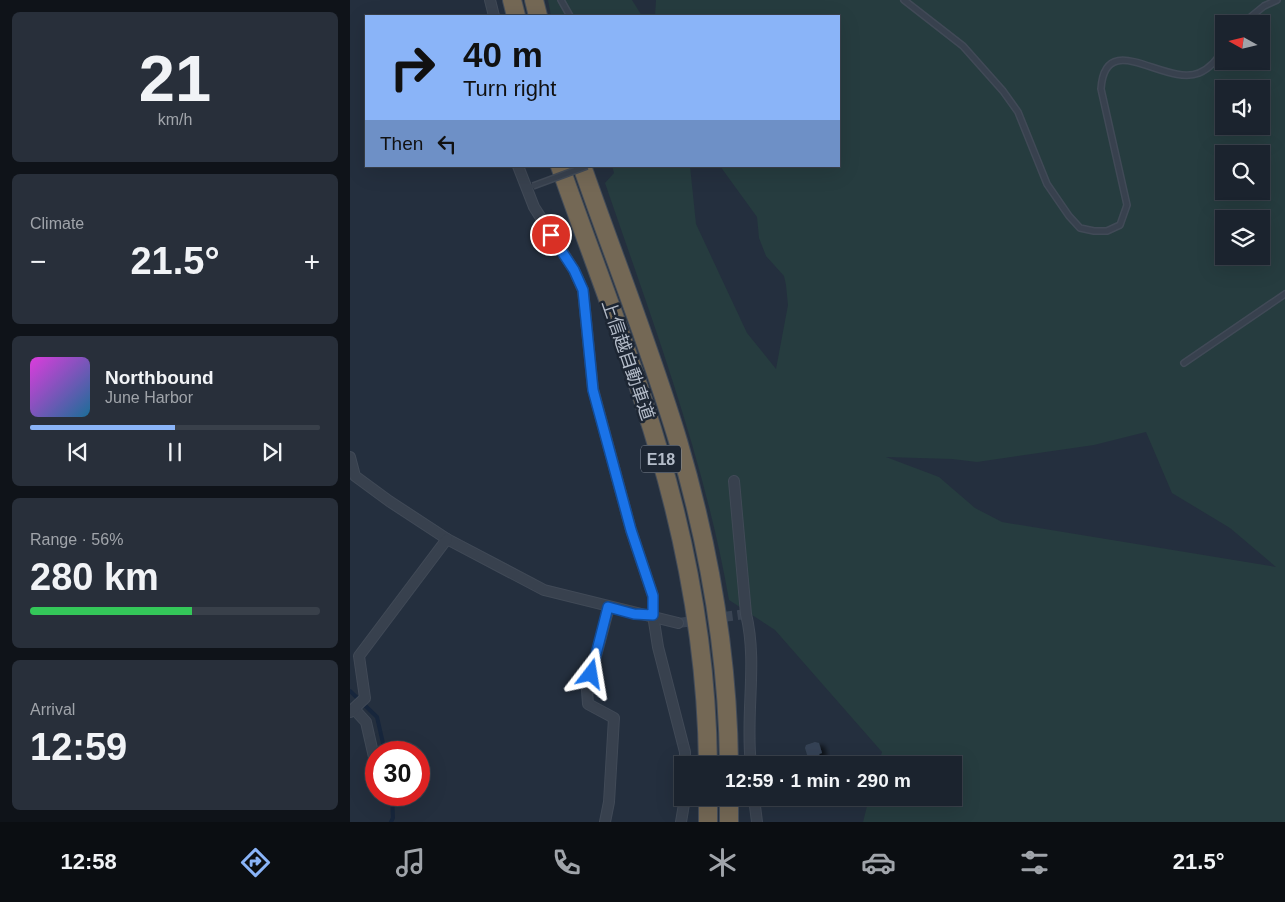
<!DOCTYPE html>
<html lang="en">
<head>
<meta charset="utf-8">
<style>
	:root { --surface:#1b232e; --page:#282f3a; --text:#f1f3f6; --muted:#a0a4aa; --line:#39404a; --accent:#8ab4f8 }
	body { margin:0; font-family:Arial,"Noto Sans JP",sans-serif; background:var(--page); color:var(--text); height:100vh; display:flex; flex-direction:column; font-size:19px; white-space:nowrap }
	* { box-sizing:border-box; margin:0 }
	p { font-size:16px; color:var(--muted) }
	.icon { flex:none; width:28px; height:28px; fill:none; stroke:currentColor; stroke-width:2; stroke-linecap:round; stroke-linejoin:round }
	.map { position:relative; flex:1; overflow:hidden }
	.panel { display:flex; flex-direction:column; gap:12px; padding:12px; background:#0f1319; width:350px }
	.panel>* { flex:none }
	.hud { position:absolute; left:15px; top:15px; width:475px; height:152px; border-radius:0px; box-shadow:0 5px 20px #0002,0 0 0 1px var(--line); background:#8ab4f8; color:#111; overflow:hidden }
	.needle { width:32px; rotate:278deg }
	.buttons { position:absolute; left:865px; top:15px; display:grid; gap:10px }
	.buttons a { display:grid; place-items:center; width:55px; height:55px; border-radius:0px; background:var(--surface); box-shadow:0 5px 20px #0002,0 0 0 1px var(--line); font-size:25px }
	.speed { position:absolute; left:15px; top:741px; display:flex; gap:10px; font-size:25px; font-weight:700; text-align:center }
	.speed>* { display:grid; place-content:center; width:65px; height:65px; border-radius:50%; background:var(--surface); box-shadow:0 5px 20px #0002,0 0 0 1px var(--line); line-height:1 }
	.speed .limit { border:8px solid #d22; background:#fff; color:#111 }
	.pin { position:absolute; display:grid; place-items:center; width:42px; height:42px; color:#fff; margin:-21px; border:2px solid #fff; border-radius:50%; box-shadow:0 1px 5px #0007 }
	.me { position:absolute; width:55px; margin:-28px; rotate:14deg; stroke-linejoin:round; filter:drop-shadow(0 0 4px #0008) }
	.turn { display:flex; align-items:center; gap:18px; height:105px; padding:0 15px; font-size:22px }
	.turn .icon { width:65px; height:65px; stroke-width:2.5 }
	.turn b { display:block; font-size:35px; line-height:42px }
	.then { display:flex; align-items:center; height:48px; padding:0 15px; background:#0003; gap:10px; font-size:19px }
	.big { font-size:38px; font-weight:600; line-height:1.1 }
	.panel .widget { flex:1; display:flex; flex-direction:column; justify-content:center; gap:8px; min-width:0; padding:0 18px; border-radius:8px; background:var(--page) }
	.panel .dial { align-items:center; gap:0 }
	.dial b { font-size:65px; line-height:1 }
	.song { display:flex; align-items:center; gap:15px }
	.cover { width:60px; height:60px; border-radius:8px; background:linear-gradient(135deg,hsl(300 70% 55%),hsl(200 70% 35%)) }
	.played { height:5px; border-radius:2px; background:linear-gradient(90deg,var(--accent) 50%,var(--line) 50%) }
	.keys { display:flex; justify-content:space-around; direction:ltr }
	.heat { display:flex; justify-content:space-between; align-items:center; font-size:28px; direction:ltr }
	.charge { height:8px; border-radius:4px; background:linear-gradient(90deg,#34c759 56%,var(--line) 0) }
	.trip { position:absolute; left:324px; top:756px; width:288px; height:50px; border-radius:0px; background:var(--surface); box-shadow:0 5px 20px #0002,0 0 0 1px var(--line); font-weight:600; line-height:50px; text-align:center }
	.tabs { display:flex; height:80px; justify-content:space-around; align-items:center; background:#0b0e12; color:var(--muted) }
	.tabs .icon { width:35px; height:35px }
	.tabs .on { color:var(--accent) }
	.tabs b { font-size:22px; color:var(--text) }
	main { display:flex; flex:1; min-height:0 }
	.map>svg:first-child { display:block }
	.green { fill:#263c3f; fill-rule:evenodd }
	.lines { fill:none; stroke-linecap:round; stroke-linejoin:round }
	.stream { stroke:#17263c; stroke-width:4 }
	.building { fill:#364354; filter:url(#shadow) }
	.minor-tunnel { stroke:#3a4453; stroke-width:10; stroke-dasharray:10 5; stroke-linecap:butt }
	.service-casing { stroke:#414a57; stroke-width:8 }
	.minor-casing { stroke:#414a57; stroke-width:12 }
	.motorway-casing { stroke:#434c59; stroke-width:20 }
	.service { stroke:#38414e; stroke-width:5 }
	.minor { stroke:#38414e; stroke-width:10 }
	.motorway { stroke:#746855; stroke-width:18 }
	.service-bridge-casing { stroke:#414a57; stroke-width:8; stroke-linecap:butt }
	.service-bridge { stroke:#38414e; stroke-width:5 }
	.route-casing { stroke:#114b97; stroke-width:12 }
	.route { stroke:#1a73e8; stroke-width:9 }
	.labels { text-anchor:middle; dominant-baseline:central; stroke-width:5; stroke-linejoin:round; paint-order:stroke }
	.shield { fill:#1d2633; stroke:#878f9c; stroke-width:1 }
	.shield-label { font-size:16px; font-weight:bold; fill:#b4bcc9 }
	.street-label { font-size:18px; fill:#b4bcc9; stroke:#1d2633 }
</style>
</head>
<body>
<main>
<section class="panel">
<div class="widget dial"><b>21</b><p>km/h</p></div>
<div class="widget"><p>Climate</p>
<div class="heat"><a>−</a><b class="big">21.5°</b><a>+</a></div>
</div>
<div class="widget">
<div class="song"><i class="cover"></i><div><b>Northbound</b><p>June Harbor</p></div></div>
<div class="played"></div>
<div class="keys"><svg class="icon" aria-label="previous" viewBox="0 0 24 24"><path d="M18 5L8 12l10 7zM5 5v14"/></svg><svg class="icon" aria-label="pause" viewBox="0 0 24 24"><path d="M8 5v14M16 5v14"/></svg><svg class="icon" aria-label="next" viewBox="0 0 24 24"><path d="M6 5l10 7-10 7zM19 5v14"/></svg></div>
</div>
<div class="widget"><p>Range · 56%</p><b class="big">280 km</b><div class="charge"></div></div>
<div class="widget"><p>Arrival</p><b class="big">12:59</b></div>
</section>
<div class="map">
<svg width="935" height="822" viewBox="0 0 935 822">
	<defs>
		<filter id="shadow"><feDropShadow dx="5.5" dy="3" stdDeviation="2.5" flood-color="#0009"/></filter>
	</defs>
	<rect width="100%" height="100%" fill="#242f3e"/>
	<!-- green -->
	<g class="green">
		<path d="M 198,0 L 282,0 L 292,16 L 201,16 Z"/>
		<path d="M 306,0 L 935,0 L 935,822 L 513,822 L 519,798 L 602,798 L 602,765 L 528,765 L 532,752 L 425,630 L 379,600 C 354,457 302,320 255,183 L 264,173 L 262,166 L 340,166 L 346,224 L 397,333 L 426,369 L 438,305 L 436,285 L 434,276 L 416,256 L 409,238 L 407,217 L 370,166 L 489,166 L 489,16 L 305,16 ZM 874,24 L 911,24 L 911,61 L 874,61 ZM 874,89 L 911,89 L 911,126 L 874,126 ZM 874,154 L 911,154 L 911,191 L 874,191 ZM 874,219 L 911,219 L 911,256 L 874,256 ZM 796,432 L 822,493 L 880,528 L 926,567 L 652,522 L 625,508 L 589,477 L 536,457 L 602,459 L 627,462 L 744,445 Z"/>
	</g>
	<g class="lines">
		<!-- stream -->
		<g class="stream">
			<path d="M 0,691 L 27,717 L 35,752"/>
			<path d="M 41,822 L 43,818 L 42,795"/>
		</g>
	</g>
	<!-- building -->
	<path class="building" d="M 465,742 L 469,743 L 472,753 L 469,754 L 471,758 L 474,757 L 477,765 L 464,765 L 464,756 L 458,758 L 455,748 L 456,745 Z"/>
	<g class="lines">
		<!-- minor-tunnel -->
		<path class="minor-tunnel" d="M 328,623 L 396,614"/>
		<!-- service casing -->
		<g class="service-casing">
			<g id="service">
				<path d="M 211,0 L 220,16"/>
				<path d="M 554,0 L 613,46 L 653,91 L 668,112 L 697,184 L 719,216 L 730,228 L 744,231 L 757,231 L 770,225 L 777,205 L 751,89 C 755,27 815,87 849,73 C 861,68 867,59 874,49"/>
				<path d="M 892,24 L 914,6 L 927,0"/>
				<path d="M 834,363 L 935,294"/>
			</g>
		</g>
		<!-- minor casing -->
		<g class="minor-casing">
			<g id="minor">
				<path d="M 140,0 L 144,16"/>
				<path d="M 168,166 L 184,207 L 224,270 L 233,290 L 243,389 L 281,530 L 303,596 L 303,615 L 308,647 L 335,752 L 335,765"/>
				<path d="M 0,457 L 5,476 L 39,501 L 97,539 L 194,590 L 328,623"/>
				<path d="M 384,481 L 396,614 C 408,663 395,715 401,765"/>
				<path d="M 5,710 L 16,722 L 26,766"/>
				<path d="M 0,712 L 15,698 L 9,656 L 97,539"/>
				<path d="M 404,798 L 407,822"/>
				<path d="M 255,822 L 259,802 L 264,718 L 238,704 L 237,690 L 259,607"/>
				<path d="M 331,822 L 335,798"/>
			</g>
		</g>
		<!-- motorway casing -->
		<g class="motorway-casing">
			<g id="motorway">
				<path d="M 162,0 L 166,16"/>
				<path d="M 184,0 L 188,16"/>
				<path d="M 210,166 C 243,261 281,355 309,452 C 339,554 357,659 358,765"/>
				<path d="M 232,166 C 264,258 300,348 328,441 C 359,546 378,656 379,765"/>
				<path d="M 358,822 L 358,798"/>
				<path d="M 379,822 L 379,798"/>
			</g>
		</g>
		<!-- service -->
		<use href="#service" class="service"/>
		<!-- minor -->
		<use href="#minor" class="minor"/>
		<!-- motorway -->
		<use href="#motorway" class="motorway"/>
		<!-- service-bridge casing -->
		<g class="service-bridge-casing">
			<path id="service-bridge" d="M 183,186 L 237,166"/>
		</g>
		<!-- service-bridge -->
		<use href="#service-bridge" class="service-bridge"/>
	</g>
	<g class="lines">
		<!-- route casing -->
		<g class="route-casing">
			<path id="route" d="M 201,235 L 224,270 L 233,290 L 243,390 L 281,530 L 303,596 L 303,615 L 284,614 L 258,607 L 241,674"/>
		</g>
		<!-- route -->
		<use href="#route" class="route"/>
	</g>
	<g class="labels">
		<!-- shield labels -->
		<rect class="shield" x="291" y="445.5" width="40" height="27" rx="4"/>
		<g class="shield-label">
			<text x="311" y="459">E18</text>
		</g>
		<!-- street labels -->
		<g class="street-label">
			<text transform="translate(278 360) rotate(71)">上信越自動車道</text>
		</g>
	</g>
</svg>
<div class="buttons">
<a><svg class="needle" viewBox="-14 -14 28 28"><path d="M0-13l5 13h-10z" fill="#e53935"/><path d="M0 13l5-13h-10z" fill="#a0a4aa"/></svg></a>
<a><svg class="icon" aria-label="sound" viewBox="0 0 24 24"><path d="M4 9h4l5-4v14l-5-4H4zM17 9q2 3 0 6"/></svg></a>
<a><svg class="icon" aria-label="search" viewBox="0 0 24 24"><circle cx="10" cy="10" r="6"/><path d="M15 15l6 6"/></svg></a>
<a><svg class="icon" aria-label="layers" viewBox="0 0 24 24"><path d="M12 4l9 5-9 5-9-5zM3 14l9 5 9-5"/></svg></a>
</div>
<div class="speed"><div class="limit">30</div></div>
<div class="pin" style="left:201px;top:235px;background:#d93025"><svg class="icon" aria-label="arrive" viewBox="0 0 24 24"><path d="M6 21V4h12l-3 4 3 4H6"/></svg></div>
<svg class="me" style="left:241px;top:674px" viewBox="-20 -20 40 40"><path d="M0-17L14 15 0 8-14 15z" fill="#1a73e8" stroke="#fff" stroke-width="4"/></svg>
<div class="trip">12:59 · 1 min · 290 m</div>
<div class="hud">
<div class="turn"><svg class="icon" aria-label="right" viewBox="0 0 24 24"><path d="M7 20v-9h11M14 6l5 5-5 5"/></svg><div><b>40 m</b>Turn right</div></div>
<div class="then">Then<svg class="icon" aria-label="left" viewBox="0 0 24 24"><path d="M17 20v-9H6M10 6l-5 5 5 5"/></svg></div>
</div>
</div>
</main>
<nav class="tabs">
<b>12:58</b>
<svg class="icon on" aria-label="directions" viewBox="0 0 24 24"><path d="M12 3l9 9-9 9-9-9zM9 14v-3h6M13 9l2 2-2 2"/></svg>
<svg class="icon" aria-label="music" viewBox="0 0 24 24"><path d="M9 18V5l10-2v13"/><circle cx="6" cy="18" r="3"/><circle cx="16" cy="16" r="3"/></svg>
<svg class="icon" aria-label="phone" viewBox="0 0 24 24"><path d="M5 4h4l2 5-3 2q2 4 5 5l2-3 5 2v4C11 20 4 13 5 4z"/></svg>
<svg class="icon" aria-label="climate" viewBox="0 0 24 24"><path d="M12 3v18M4 7l16 10M4 17L20 7"/></svg>
<svg class="icon" aria-label="car" viewBox="0 0 24 24"><path d="M5 17H2v-5l4-1 3-4h7l3 4 3 1v5h-3M9 17h6M6 11h13"/><circle cx="7" cy="17" r="2"/><circle cx="17" cy="17" r="2"/></svg>
<svg class="icon" aria-label="filters" viewBox="0 0 24 24"><path d="M4 7h16M4 17h16"/><circle cx="9" cy="7" r="2"/><circle cx="15" cy="17" r="2"/></svg>
<b>21.5°</b>
</nav>
</body>
</html>
